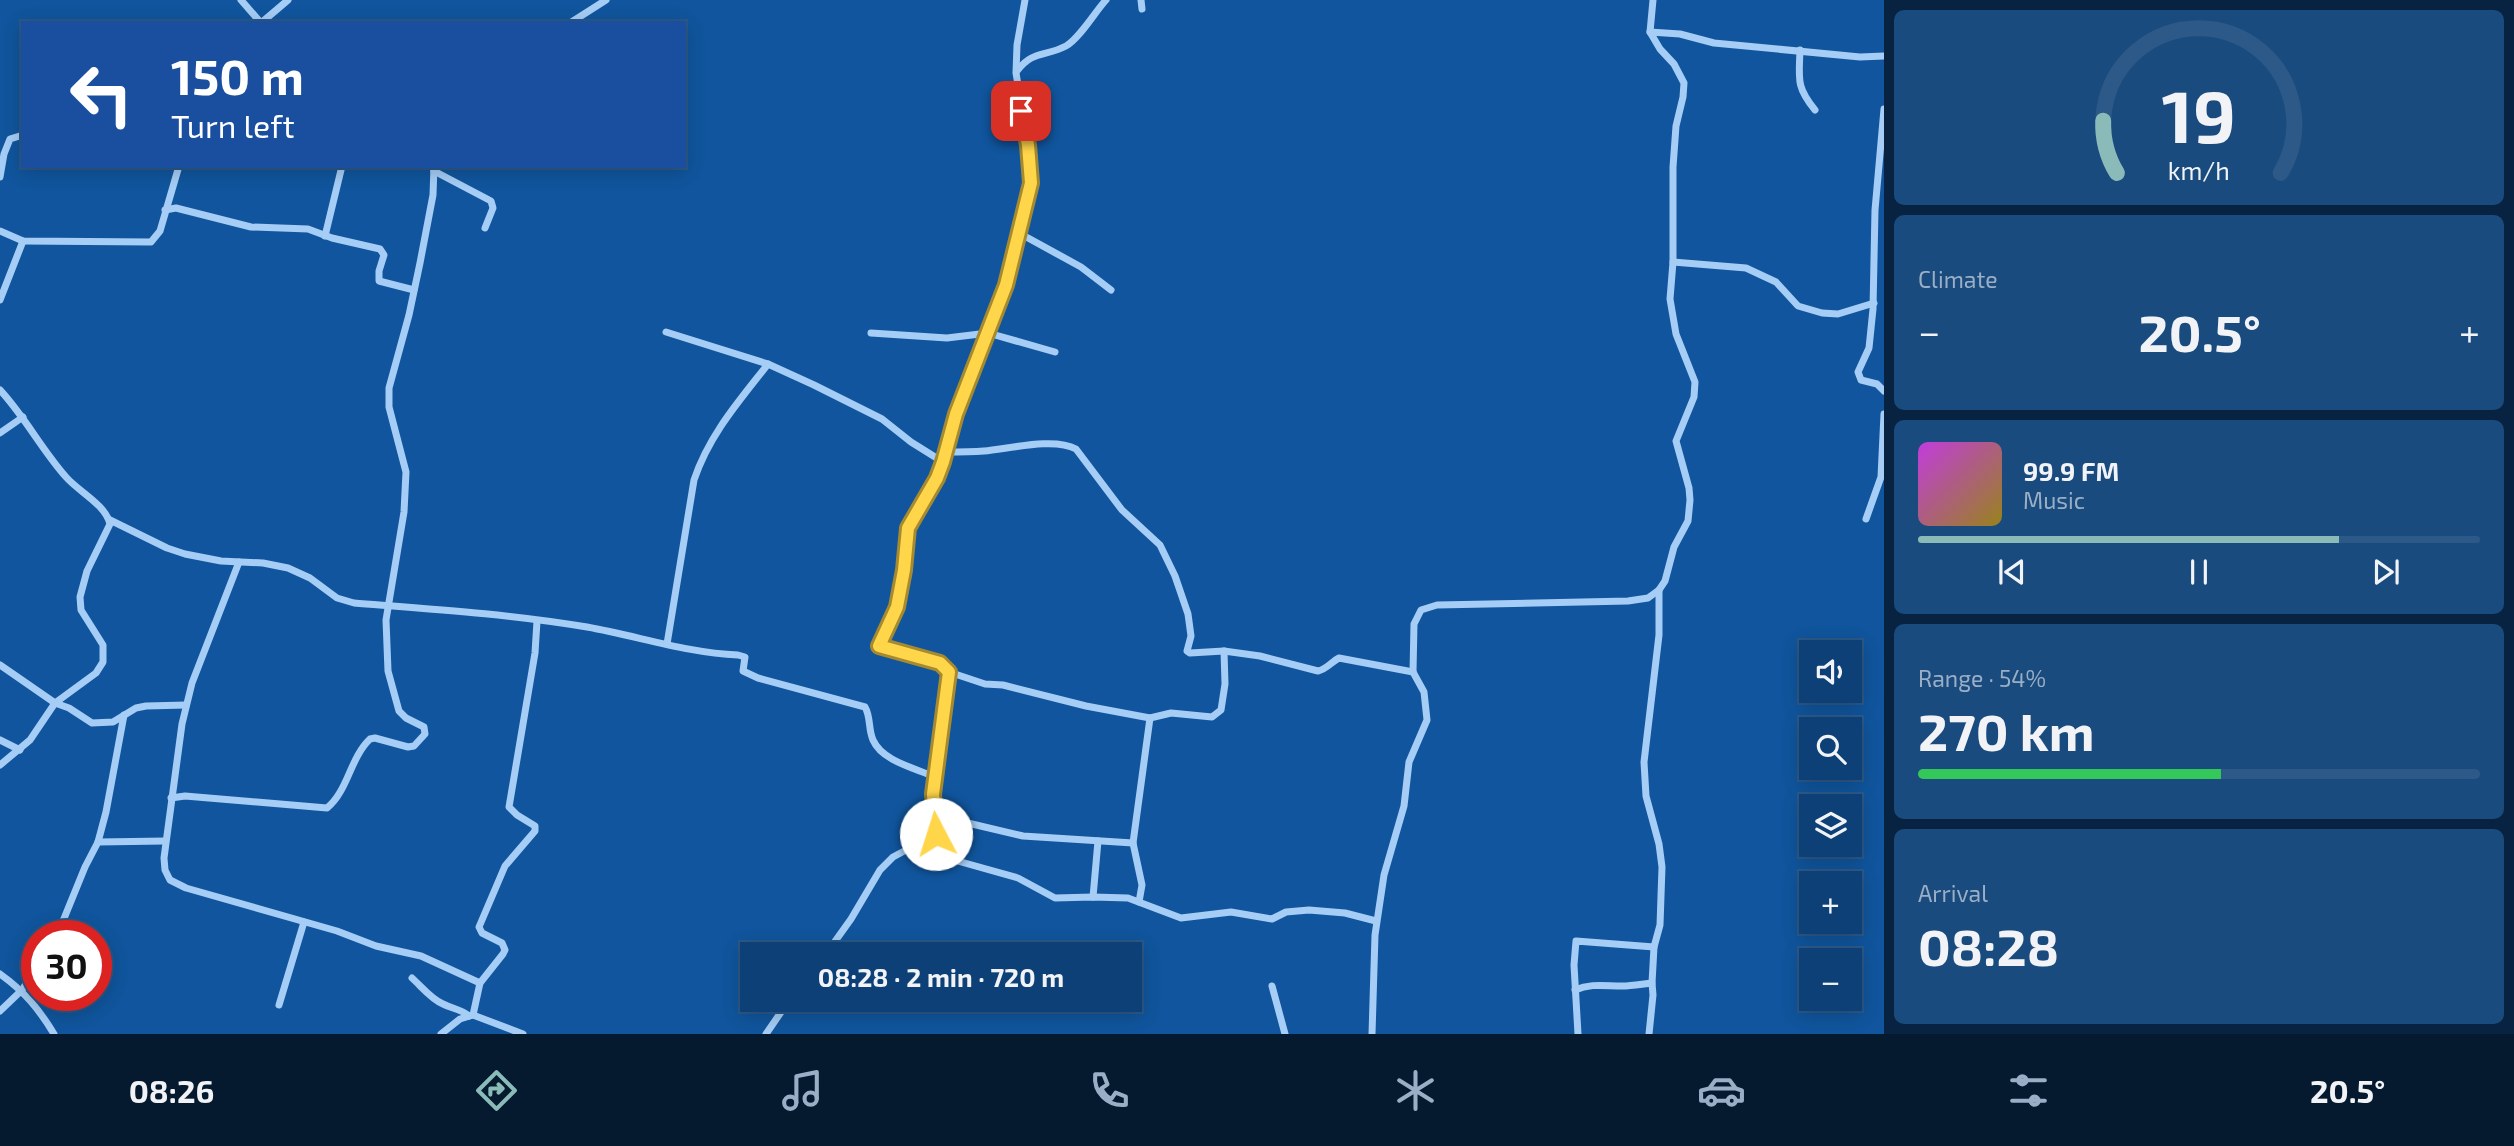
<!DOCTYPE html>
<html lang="en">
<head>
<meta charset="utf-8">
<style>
	:root { --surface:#0c4076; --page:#1a4b7e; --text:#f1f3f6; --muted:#9aafc5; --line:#2c5988; --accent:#8bbbb9 }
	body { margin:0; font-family:"Exo 2",sans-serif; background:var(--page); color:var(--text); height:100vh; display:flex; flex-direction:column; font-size:26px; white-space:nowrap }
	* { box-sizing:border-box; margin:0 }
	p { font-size:23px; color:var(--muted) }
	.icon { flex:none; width:38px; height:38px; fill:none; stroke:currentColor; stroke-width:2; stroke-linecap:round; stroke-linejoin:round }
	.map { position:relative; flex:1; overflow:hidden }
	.sheet { display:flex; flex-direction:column; gap:10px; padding:10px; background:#072341; width:630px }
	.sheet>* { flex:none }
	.top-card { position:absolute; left:21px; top:21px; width:665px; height:147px; border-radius:0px; box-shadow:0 4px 18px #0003,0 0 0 2px var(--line); background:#1a4fa0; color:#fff; overflow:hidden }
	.fabs { position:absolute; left:1799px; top:640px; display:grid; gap:14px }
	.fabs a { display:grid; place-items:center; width:63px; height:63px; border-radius:0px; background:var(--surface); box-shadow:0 4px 18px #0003,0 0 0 2px var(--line); font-size:35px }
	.speed { position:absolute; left:21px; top:920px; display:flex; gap:14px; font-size:35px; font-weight:700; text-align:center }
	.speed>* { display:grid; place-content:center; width:91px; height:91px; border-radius:50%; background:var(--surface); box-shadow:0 4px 18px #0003,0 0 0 2px var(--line); line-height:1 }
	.speed .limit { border:10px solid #d22; background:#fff; color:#111 }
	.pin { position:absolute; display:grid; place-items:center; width:60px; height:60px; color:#fff; margin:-30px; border-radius:14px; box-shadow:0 4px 10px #0006 }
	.me { position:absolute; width:77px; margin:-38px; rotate:355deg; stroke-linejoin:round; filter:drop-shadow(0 0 5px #0008) }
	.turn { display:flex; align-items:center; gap:24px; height:147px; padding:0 35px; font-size:32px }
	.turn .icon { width:91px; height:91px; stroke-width:2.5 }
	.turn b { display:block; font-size:49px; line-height:60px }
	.big { font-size:52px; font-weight:700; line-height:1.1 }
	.sheet .tile { flex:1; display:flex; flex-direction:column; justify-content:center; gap:10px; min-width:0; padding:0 24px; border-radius:10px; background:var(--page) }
	.sheet .dial { align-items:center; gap:0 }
	.dial svg { height:182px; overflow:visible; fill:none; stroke:var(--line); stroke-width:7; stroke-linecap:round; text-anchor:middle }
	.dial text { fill:var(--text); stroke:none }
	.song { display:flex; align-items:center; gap:21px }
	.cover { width:84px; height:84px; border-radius:10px; background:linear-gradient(135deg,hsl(290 70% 55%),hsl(50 70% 35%)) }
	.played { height:7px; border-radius:4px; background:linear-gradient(90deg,var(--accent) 75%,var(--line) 75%) }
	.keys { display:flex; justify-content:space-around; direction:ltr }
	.heat { display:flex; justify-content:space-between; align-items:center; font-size:38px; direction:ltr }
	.charge { height:10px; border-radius:5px; background:linear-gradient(90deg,#34c759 54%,var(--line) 0) }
	.trip { position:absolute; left:740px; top:942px; width:402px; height:70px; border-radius:0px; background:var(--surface); box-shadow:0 4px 18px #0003,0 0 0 2px var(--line); font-weight:700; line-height:70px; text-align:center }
	.dock { display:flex; height:112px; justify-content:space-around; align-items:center; background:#051a2f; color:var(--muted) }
	.dock .icon { width:49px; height:49px }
	.dock .active { color:var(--accent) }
	.dock b { font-size:32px; color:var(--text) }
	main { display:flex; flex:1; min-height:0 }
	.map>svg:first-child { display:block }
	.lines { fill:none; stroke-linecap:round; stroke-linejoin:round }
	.minor { stroke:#a5cdf5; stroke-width:7 }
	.route-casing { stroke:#a68a30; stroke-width:18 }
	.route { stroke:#ffd54a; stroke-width:12 }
</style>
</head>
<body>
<main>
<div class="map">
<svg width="1884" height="1034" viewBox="0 0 1884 1034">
	<rect width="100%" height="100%" fill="#10559d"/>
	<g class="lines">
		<!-- minor -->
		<g class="minor">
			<path d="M 241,0 L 261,23 L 288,0"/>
			<path d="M 1025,0 L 1017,45 L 1016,73 L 1028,145 L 1031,183 L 998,310 L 956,414 L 943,462 L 908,528 L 904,570 L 897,607 L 879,646 L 941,663 L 949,672 L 933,794 L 936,834 L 940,846 L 944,852 L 954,860 L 1018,878 L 1055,898 L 1093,897 L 1128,898 L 1181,918 L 1231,912 L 1272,919 L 1286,912 L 1309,910 L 1345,913 L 1376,921"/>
			<path d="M 1141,0 L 1142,9"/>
			<path d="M 570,23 L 606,0"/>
			<path d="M 1650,32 L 1680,34 L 1714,43 L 1860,57 L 1884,56"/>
			<path d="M 1800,50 C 1799,79 1796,87 1815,110"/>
			<path d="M 1017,71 C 1033,50 1045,57 1066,46 C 1079,39 1095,12 1106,0"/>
			<path d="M 1884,109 L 1875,210 L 1873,309 L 1869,348 L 1858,372 L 1861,380 L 1877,384 L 1884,391"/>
			<path d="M 434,171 L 491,201 L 493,208 L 485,228"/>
			<path d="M 0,177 L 4,154 L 10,139 L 23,135"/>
			<path d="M 165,210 L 176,208 L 251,227 L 308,229 L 332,238 L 380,249 L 384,255 L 379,271 L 379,281 L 414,290"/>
			<path d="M 0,231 L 23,241 L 151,242 L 160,231 L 179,166"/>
			<path d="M 1019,233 L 1081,267 L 1111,290"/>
			<path d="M 325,236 L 342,166"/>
			<path d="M 1673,262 L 1746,268 L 1776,282 L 1798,306 L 1822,313 L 1838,314 L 1874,303"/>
			<path d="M 0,300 L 23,241"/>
			<path d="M 666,332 L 768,364 L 814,385 L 882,419 L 911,442 L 943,462"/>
			<path d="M 871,333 L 947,338 L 988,333 L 1055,352"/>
			<path d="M 0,390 C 25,417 42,450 66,477 C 79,492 105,504 110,524 L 87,571 L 80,597 L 81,610 L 103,645 L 103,662 L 96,673 L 55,703 L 30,740 L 0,765"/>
			<path d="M 0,433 L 23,417"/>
			<path d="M 945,452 C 958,452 971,452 984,451 C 1008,449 1054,437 1076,449 L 1122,510 L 1160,545 L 1175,576 L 1188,614 L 1191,636 L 1187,651 L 1190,653 L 1224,651 L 1260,656 L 1318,671 C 1327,669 1331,662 1339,658 L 1413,672"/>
			<path d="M 1866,519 L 1881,477 L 1884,414"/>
			<path d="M 110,520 L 167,548 L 185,554 L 221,561 L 263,563 L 288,568 L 310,578 L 337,598 L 354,603 C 431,609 510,614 587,627 C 638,636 687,653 738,655 L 745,657 L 743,671 L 758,678 L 865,707 C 871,717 868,729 873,740 C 882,761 915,768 935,777"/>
			<path d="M 239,562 L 192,683 L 182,724 L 164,858 L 165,870 L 170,880 L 186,888 L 337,931 L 376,946 L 421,956 L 480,983"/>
			<path d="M 667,644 L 694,480 C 709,435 739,401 768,364"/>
			<path d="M 0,665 L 55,703 L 69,708 L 92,723 L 113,722 L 136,708 L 146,706 L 186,705"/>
			<path d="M 949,672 L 985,684 L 1003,685 L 1086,706 L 1150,718 L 1171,713 L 1212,717 L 1221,710 L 1225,684 L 1224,651"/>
			<path d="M 0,740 L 20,750"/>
			<path d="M 171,798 L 185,796 L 327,808 C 348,791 350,758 370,739 L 375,738 L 408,747 L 414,746 L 425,734 L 424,727 L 406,718 L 399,711 L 388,671 L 386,620 L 404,512 L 406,472 L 389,407 L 389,388 L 409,315 L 420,263 L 433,195 L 434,166"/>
			<path d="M 934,815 L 1023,836 L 1133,843"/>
			<path d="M 98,842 L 165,841"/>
			<path d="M 1093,897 L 1098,841"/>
			<path d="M 1139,902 L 1142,885 L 1133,843 L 1150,718"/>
			<path d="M 54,936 L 63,921 L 85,867 L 98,842 L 106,812 L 124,715"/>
			<path d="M 826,954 L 851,919 L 880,870 L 893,857 L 936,834"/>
			<path d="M 0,974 C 24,991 39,1009 54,1034"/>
			<path d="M 412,978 C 422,987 431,999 443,1004 C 453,1009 461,1009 469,1016"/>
			<path d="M 1272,986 L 1285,1034"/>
			<path d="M 1575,990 C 1591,983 1605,986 1622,986 C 1632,986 1642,984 1652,983"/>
			<path d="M 279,1005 L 304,922"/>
			<path d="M 0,1011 L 22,990 L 37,968"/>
			<path d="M 473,1015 L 523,1034"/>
			<path d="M 441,1034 L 460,1019 L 473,1015 L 480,983 L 503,954 L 505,950 L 502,943 L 482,933 L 479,927 L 505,866 L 535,831 L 535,826 L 517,815 L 509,807 L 535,653 L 537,621"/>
			<path d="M 766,1034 L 790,999"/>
			<path d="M 1372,1034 L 1375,935 L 1384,875 L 1404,806 L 1409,762 L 1427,720 L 1424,692 L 1413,672 L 1414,624 L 1421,610 L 1437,605 L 1628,601 L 1648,598 L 1659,590 L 1665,581 L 1674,547 L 1688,521 L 1690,500 L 1689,488 L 1676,441 L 1694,397 L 1695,382 L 1676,334 L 1670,299 L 1673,262 L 1673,167 L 1676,126 L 1683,97 L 1684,83 L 1674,64 L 1660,49 L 1650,32 L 1653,0"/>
			<path d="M 1578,1034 L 1574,965 L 1576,941 L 1654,947"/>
			<path d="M 1649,1034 L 1653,995 L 1652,983 L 1654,947 L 1660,925 L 1662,867 L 1659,844 L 1646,796 L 1644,762 L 1659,635 L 1659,590"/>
		</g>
	</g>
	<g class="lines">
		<!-- route casing -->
		<g class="route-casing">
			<path id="route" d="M 936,834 L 933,794 L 949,672 L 940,663 L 879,646 L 897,607 L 904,570 L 908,528 L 937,478 L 943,462 L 956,414 L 1006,285 L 1031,183 L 1028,145 L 1021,111"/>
		</g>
		<!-- route -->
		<use href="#route" class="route"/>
	</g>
</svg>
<div class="fabs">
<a><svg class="icon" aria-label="sound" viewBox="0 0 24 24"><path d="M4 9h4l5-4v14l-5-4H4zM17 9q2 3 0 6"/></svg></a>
<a><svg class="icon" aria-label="search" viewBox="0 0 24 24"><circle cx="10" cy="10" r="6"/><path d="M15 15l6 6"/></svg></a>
<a><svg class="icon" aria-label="layers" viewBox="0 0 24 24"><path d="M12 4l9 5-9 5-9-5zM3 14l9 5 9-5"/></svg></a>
<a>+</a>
<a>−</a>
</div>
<div class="speed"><div class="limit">30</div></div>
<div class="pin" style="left:1021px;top:111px;background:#d93025"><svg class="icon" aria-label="arrive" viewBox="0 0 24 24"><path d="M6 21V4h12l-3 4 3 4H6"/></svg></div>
<svg class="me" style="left:936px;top:834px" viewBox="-20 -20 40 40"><circle r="19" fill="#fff"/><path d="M0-13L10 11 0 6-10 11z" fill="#ffd54a"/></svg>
<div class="trip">08:28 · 2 min · 720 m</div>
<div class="top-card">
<div class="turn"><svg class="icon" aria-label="left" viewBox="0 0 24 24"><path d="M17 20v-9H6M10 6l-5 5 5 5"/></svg><div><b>150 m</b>Turn left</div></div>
</div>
</div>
<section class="sheet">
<div class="tile dial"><svg viewBox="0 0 100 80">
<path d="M14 69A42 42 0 1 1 86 69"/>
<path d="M14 69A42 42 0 0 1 8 46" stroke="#8bbbb9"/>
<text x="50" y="56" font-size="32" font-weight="700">19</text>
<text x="50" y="72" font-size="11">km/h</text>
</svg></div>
<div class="tile"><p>Climate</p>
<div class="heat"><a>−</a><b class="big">20.5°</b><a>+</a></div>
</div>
<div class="tile">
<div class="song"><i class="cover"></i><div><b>99.9 FM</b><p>Music</p></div></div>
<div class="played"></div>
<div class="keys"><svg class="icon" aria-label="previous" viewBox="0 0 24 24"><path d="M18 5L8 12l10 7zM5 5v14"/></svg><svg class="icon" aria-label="pause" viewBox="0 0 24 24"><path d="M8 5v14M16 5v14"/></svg><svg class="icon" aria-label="next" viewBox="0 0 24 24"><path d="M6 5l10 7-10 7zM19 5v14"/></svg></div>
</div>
<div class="tile"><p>Range · 54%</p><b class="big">270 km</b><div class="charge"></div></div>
<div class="tile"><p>Arrival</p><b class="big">08:28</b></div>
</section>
</main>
<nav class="dock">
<b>08:26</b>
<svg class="icon active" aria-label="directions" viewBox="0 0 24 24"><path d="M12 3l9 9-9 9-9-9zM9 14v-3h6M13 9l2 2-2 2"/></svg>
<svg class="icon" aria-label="music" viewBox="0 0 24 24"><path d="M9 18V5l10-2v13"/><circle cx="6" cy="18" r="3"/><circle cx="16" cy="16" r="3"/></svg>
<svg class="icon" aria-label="phone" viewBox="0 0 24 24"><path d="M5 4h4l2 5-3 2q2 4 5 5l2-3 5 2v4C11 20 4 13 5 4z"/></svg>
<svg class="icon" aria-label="climate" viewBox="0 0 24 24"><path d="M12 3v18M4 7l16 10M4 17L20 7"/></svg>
<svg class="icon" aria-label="car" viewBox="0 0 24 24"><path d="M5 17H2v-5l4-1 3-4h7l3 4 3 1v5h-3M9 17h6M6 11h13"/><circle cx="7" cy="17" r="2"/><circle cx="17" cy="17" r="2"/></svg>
<svg class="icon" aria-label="filters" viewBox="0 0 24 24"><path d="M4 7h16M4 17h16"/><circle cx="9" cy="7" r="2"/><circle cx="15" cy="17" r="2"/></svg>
<b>20.5°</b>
</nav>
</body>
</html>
